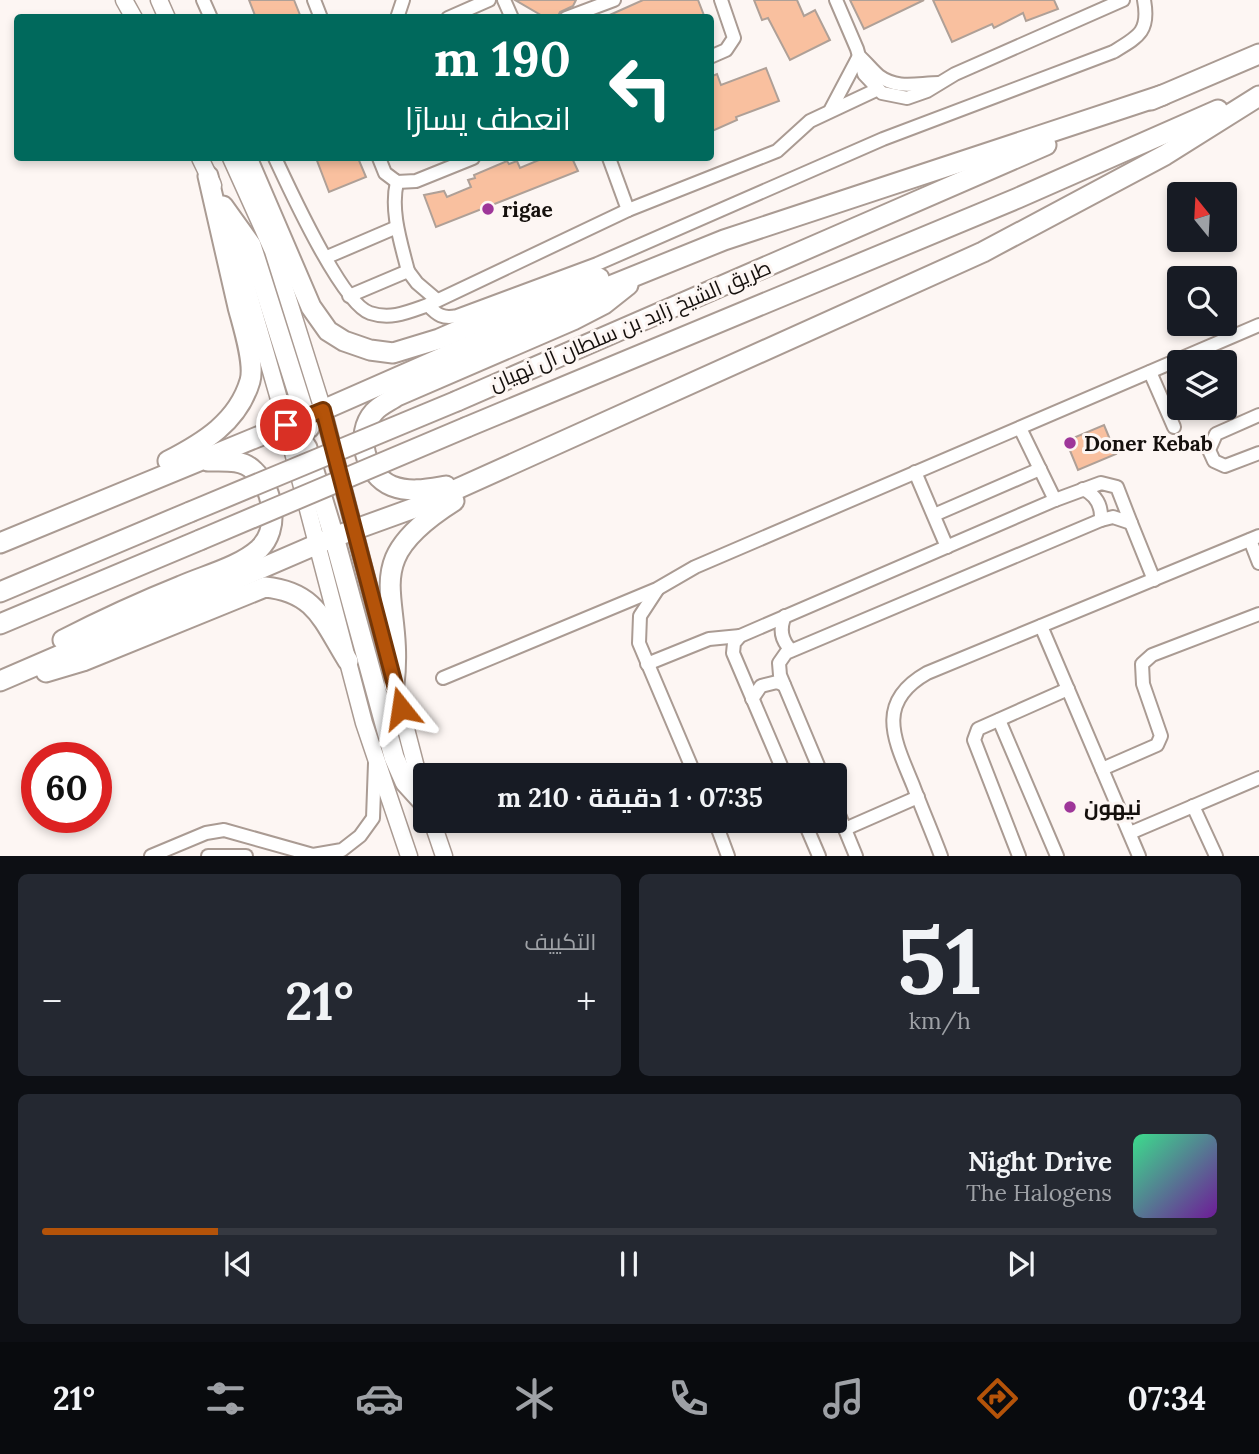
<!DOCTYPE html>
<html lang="ar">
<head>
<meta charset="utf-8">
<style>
	:root { --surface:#171b24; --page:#242831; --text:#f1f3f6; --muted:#9ea1a6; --line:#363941; --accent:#b45309 }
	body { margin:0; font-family:Lora,Cairo,serif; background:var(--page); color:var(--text); direction:rtl; height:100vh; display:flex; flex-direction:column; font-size:26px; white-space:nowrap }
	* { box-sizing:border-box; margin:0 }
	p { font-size:23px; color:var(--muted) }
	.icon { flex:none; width:38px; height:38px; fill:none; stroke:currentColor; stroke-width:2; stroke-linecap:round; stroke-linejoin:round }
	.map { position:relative; height:856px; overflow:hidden; direction:ltr }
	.sheet { display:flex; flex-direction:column; gap:18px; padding:18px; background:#0d0f14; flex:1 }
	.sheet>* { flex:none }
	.guide { position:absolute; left:14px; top:14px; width:700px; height:147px; border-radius:7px; box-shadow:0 4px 10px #0003; direction:rtl; background:#00695c; color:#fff; overflow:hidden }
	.needle { width:46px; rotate:342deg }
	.tools { position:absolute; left:1167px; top:182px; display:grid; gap:14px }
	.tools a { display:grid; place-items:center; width:70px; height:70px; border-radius:7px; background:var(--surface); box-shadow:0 4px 10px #0003; font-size:35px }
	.speed { position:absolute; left:21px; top:742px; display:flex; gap:14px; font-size:35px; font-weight:700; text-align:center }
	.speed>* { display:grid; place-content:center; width:91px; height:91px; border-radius:50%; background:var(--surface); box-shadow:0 4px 10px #0003; line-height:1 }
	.speed .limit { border:10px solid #d22; background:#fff; color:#111 }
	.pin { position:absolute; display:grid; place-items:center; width:60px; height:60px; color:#fff; margin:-30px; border:4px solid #fff; border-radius:50%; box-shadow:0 2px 7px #0007 }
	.me { position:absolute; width:77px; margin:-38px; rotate:345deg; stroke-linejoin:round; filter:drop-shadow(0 0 5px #0008) }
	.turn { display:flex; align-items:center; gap:24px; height:147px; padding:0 28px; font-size:32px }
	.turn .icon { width:91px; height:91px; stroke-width:2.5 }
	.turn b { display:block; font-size:49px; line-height:60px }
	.big { font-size:52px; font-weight:700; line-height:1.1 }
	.sheet .widget { flex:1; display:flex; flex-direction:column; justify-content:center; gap:10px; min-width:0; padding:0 24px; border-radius:10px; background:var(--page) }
	.sheet .dial { align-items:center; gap:0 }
	.dial b { font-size:91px; line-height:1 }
	.song { display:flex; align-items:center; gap:21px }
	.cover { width:84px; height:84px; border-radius:10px; background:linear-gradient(135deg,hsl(150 70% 55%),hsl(280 70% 35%)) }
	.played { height:7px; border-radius:4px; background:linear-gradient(90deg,var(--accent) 15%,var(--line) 15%) }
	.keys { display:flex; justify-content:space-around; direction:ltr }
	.heat { display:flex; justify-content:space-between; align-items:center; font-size:38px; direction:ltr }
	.sheet .tiles { flex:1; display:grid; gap:18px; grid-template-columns:1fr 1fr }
	.widget:last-child { grid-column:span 2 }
	.trip { position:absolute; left:413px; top:763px; width:434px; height:70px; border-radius:7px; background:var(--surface); box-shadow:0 4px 10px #0003; font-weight:700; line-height:70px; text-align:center; direction:rtl }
	.dock { display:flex; height:112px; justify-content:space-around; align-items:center; background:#090b0e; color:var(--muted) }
	.dock .icon { width:49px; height:49px }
	.dock .selected { color:var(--accent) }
	.dock b { font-size:32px; color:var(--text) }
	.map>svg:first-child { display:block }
	.building { fill:#f9c09f; stroke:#afa097; stroke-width:2 }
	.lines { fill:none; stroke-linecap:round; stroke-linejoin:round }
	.minor-casing { stroke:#aa9b93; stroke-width:16 }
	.major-casing { stroke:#aa9b93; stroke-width:19 }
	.highway-casing { stroke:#aa9b93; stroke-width:23 }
	.minor { stroke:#fff; stroke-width:12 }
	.major { stroke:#fff; stroke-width:16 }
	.highway { stroke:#fff; stroke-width:19 }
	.highway-bridge-casing { stroke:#aa9b93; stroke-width:23; stroke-linecap:butt }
	.highway-bridge { stroke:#fff; stroke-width:19 }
	.route-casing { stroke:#753606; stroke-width:18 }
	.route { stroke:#b45309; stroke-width:12 }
	.poi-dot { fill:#9e3699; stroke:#fdf6f3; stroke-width:2.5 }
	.labels { text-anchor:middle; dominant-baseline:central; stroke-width:6; stroke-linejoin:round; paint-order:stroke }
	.poi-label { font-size:21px; font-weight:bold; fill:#15100d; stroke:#fdf6f3; text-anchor:start }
	.street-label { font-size:21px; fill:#15100d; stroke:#fdf6f3 }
</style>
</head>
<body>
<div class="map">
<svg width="1259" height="856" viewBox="0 0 1259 856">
	<rect width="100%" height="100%" fill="#fdf6f3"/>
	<!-- building -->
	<g class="building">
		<path d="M 249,0 L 294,0 L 300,15 L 294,18 L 256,18 Z"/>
		<path d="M 515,0 L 576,0 L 573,6 L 560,12 L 557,18 L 546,18 Z"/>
		<path d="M 643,0 L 698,0 L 705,18 L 603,18 Z"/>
		<path d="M 754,0 L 797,0 L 804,16 L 815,10 L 830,40 L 790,60 L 768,18 L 762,20 Z"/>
		<path d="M 850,0 L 924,0 L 864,29 Z"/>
		<path d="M 933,0 L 1054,0 L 1058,9 L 1026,21 L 1023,13 L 994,28 L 992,24 L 952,42 Z"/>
		<path d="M 766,68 L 779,101 L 736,117 L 737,120 L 710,132 L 710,77 L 717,74 L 721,85 Z"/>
		<path d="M 316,158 L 358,158 L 366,177 L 329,192 Z"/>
		<path d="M 538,158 L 572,158 L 578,171 L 436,227 L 424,195 L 444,191 L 447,197 L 471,187 L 468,180 L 475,178 L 474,175 L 507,161 L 509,164 L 517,161 L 520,168 L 539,160 Z"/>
		<path d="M 1104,425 L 1116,454 L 1078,470 L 1066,441 Z"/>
	</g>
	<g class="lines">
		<!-- minor casing -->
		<g class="minor-casing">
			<g id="minor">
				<path d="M 203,0 L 211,18"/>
				<path d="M 314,0 L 321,18"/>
				<path d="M 504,0 L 512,18"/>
				<path d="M 836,0 L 857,49 L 864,74 L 882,93 L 907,98 L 927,91 L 955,74 L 1123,0"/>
				<path d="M 397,18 L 403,0"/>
				<path d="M 448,18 L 489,0"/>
				<path d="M 566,18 L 614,0"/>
				<path d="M 859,56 C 866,62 872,70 879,76 C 898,90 918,83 939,83"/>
				<path d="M 710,57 L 726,50 L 734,38 L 721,0"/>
				<path d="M 831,109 L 859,56"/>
				<path d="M 275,158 C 289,188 342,304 370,313 C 391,320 408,312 428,305 L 628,210 L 777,151 L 810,121 L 876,90"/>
				<path d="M 379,158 L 385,173 L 397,182 L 416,181 L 473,158"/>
				<path d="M 609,158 L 628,210"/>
				<path d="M 397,182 C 390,211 401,243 408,271"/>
				<path d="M 327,257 L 397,227"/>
				<path d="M 349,296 L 408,271 L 417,283 L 437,300"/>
				<path d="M 428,305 C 437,315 443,319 457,316 L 597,264 L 883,139 L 1113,52 C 1138,37 1150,32 1144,0"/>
				<path d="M 1150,372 L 1174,427"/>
				<path d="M 1259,415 L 1216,434 L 1209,450 L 1214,461 L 1225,466 L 1259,453"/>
				<path d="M 1020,428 L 1055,500"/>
				<path d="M 915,472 L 947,547"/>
				<path d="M 1083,489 C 1096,495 1102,505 1101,520"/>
				<path d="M 934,515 L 1040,469"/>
				<path d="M 1131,523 L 1154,580"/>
				<path d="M 1250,540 L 1259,563"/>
				<path d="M 657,590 L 640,616 L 639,643 L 695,775"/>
				<path d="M 785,616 C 779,629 781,640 791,650"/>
				<path d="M 1041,626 L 1139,856"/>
				<path d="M 647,664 L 709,639 L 740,636"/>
				<path d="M 443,678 L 657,589 L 695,567 L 1259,325"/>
				<path d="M 752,699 L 761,686 L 777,682 L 784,685"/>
				<path d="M 999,720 L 1057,856"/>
				<path d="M 1102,769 L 1157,745 L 1161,736 L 1143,684 L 1142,664 L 1152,655 L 1259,614"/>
				<path d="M 785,775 L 733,653 L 734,643 L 740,636 L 1055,500 L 1101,483 L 1117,487 L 1131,523 L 1113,517 L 1101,520 L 786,653 L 779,663 L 780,675 L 822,775"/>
				<path d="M 835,805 L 856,856"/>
				<path d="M 1193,806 L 1216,856"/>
				<path d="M 715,821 L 728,856"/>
				<path d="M 804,821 L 819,856"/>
				<path d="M 845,829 L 918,797"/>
				<path d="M 1130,833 L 1259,778"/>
				<path d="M 151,856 L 206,833 L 224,830 L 313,855 L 342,850 L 360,836 L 373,818 L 375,763"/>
				<path d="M 208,856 L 246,856"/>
				<path d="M 941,856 C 932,832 922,809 913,785 C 895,741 874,703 927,673 L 1259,536"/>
				<path d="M 1019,856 L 974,740 L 978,729 L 1068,689"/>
			</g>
		</g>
		<!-- major casing -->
		<g class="major-casing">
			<g id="major">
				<path d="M 124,0 L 134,18"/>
				<path d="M 159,0 L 167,18"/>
				<path d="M 200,158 L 213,185"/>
				<path d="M 231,158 L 273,251 L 323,410 L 425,802"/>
				<path d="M 226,215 L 279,399 L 364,723 L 409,856"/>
				<path d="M 432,821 L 444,856"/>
			</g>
		</g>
		<!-- highway casing -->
		<g class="highway-casing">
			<g id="highway">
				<path d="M 1151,100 L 1259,54"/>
				<path d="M 247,158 L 311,307 L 328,331 L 344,341 L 370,350 L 393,353 L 439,339 L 501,312 L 599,278"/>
				<path d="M 223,206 L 251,245 L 309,428"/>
				<path d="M 457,401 L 1046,145"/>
				<path d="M 286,425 L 295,429 L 307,448 L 334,537 L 394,757 L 405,782 L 425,804"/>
				<path d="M 467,427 L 1018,198 L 1218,110"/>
				<path d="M 168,461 C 203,443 238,422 250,381 C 255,363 243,326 238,307 C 228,264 218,220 208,176"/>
				<path d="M 446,486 C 428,489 410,493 392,486 C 365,475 354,434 374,412 C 380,405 390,401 397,396 L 573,320 L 604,304 L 628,285"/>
				<path d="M 0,543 L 323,410 L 553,309 L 724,240 L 1163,95"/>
				<path d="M 0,592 L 190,512"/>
				<path d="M 0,624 L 200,540"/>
				<path d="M 63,640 C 102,620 141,602 181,586 C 206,575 239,567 259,549 C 280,529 274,490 254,471 C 243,459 224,461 208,461"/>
				<path d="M 46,672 L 83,661 L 265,587 C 316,592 323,621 348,661"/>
				<path d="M 0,681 L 334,537 L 417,507 L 983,252 L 1165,155 L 1259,96"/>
				<path d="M 394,685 C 405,592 353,565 454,501"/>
			</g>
		</g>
		<!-- minor -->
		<use href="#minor" class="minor"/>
		<!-- major -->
		<use href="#major" class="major"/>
		<!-- highway -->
		<use href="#highway" class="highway"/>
		<!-- highway-bridge casing -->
		<g class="highway-bridge-casing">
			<g id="highway-bridge">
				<path d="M 190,512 L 457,401"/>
				<path d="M 200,540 L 467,427"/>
			</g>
		</g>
		<!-- highway-bridge -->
		<use href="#highway-bridge" class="highway-bridge"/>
	</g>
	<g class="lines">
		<!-- route casing -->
		<g class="route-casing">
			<path id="route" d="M 286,425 L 323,410 L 401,708"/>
		</g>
		<!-- route -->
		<use href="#route" class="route"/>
	</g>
	<!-- markers -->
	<g class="poi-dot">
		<circle cx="488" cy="209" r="7"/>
		<circle cx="1070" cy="443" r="7"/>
		<circle cx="1070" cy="807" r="7"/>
	</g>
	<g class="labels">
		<!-- poi labels -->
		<g class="poi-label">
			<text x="502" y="209">rigae</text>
			<text x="1084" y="443">Doner Kebab</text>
			<text x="1084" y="807">نيهون</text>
		</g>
		<!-- street labels -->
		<g class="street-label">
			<text transform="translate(630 325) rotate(-23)">طريق الشيخ زايد بن سلطان آل نهيان</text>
		</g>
	</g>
</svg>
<div class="tools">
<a><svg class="needle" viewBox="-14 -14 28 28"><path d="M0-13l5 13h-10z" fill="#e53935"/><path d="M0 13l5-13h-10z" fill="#9ea1a6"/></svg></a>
<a><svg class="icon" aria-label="search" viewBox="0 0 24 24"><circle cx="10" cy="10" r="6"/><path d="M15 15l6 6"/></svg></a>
<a><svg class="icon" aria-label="layers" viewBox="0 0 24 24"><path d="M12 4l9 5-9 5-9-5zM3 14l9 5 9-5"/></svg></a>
</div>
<div class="speed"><div class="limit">60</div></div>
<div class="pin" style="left:286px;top:425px;background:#d93025"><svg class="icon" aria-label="arrive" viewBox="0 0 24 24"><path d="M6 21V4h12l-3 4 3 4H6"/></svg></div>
<svg class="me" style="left:401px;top:708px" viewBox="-20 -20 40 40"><path d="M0-17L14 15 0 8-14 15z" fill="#b45309" stroke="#fff" stroke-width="4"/></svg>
<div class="trip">07:35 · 1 دقيقة · 210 m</div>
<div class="guide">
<div class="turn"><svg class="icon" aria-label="left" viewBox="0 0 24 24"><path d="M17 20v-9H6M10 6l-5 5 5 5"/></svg><div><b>190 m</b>انعطف يسارًا</div></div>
</div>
</div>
<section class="sheet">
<div class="tiles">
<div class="widget dial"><b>51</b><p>km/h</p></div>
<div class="widget"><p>التكييف</p>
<div class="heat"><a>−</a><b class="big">21°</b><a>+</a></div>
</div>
<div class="widget">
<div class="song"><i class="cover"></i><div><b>Night Drive</b><p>The Halogens</p></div></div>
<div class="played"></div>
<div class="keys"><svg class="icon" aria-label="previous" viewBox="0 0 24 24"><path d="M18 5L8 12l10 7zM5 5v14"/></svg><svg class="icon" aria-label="pause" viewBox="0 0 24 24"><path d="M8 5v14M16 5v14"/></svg><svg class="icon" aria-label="next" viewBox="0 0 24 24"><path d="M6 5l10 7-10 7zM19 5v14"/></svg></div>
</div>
</div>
</section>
<nav class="dock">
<b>07:34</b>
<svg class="icon selected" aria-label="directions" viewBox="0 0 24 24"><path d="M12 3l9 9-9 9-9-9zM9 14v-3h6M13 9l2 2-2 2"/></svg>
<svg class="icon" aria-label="music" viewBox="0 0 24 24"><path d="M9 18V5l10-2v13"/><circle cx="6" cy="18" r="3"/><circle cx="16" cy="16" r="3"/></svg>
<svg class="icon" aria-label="phone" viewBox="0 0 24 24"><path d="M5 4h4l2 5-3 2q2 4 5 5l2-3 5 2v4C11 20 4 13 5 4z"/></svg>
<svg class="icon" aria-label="climate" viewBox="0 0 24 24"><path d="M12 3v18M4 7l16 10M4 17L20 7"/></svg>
<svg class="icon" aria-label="car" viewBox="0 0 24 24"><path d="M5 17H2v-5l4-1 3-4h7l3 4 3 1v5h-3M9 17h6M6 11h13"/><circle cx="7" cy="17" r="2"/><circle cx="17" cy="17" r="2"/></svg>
<svg class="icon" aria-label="filters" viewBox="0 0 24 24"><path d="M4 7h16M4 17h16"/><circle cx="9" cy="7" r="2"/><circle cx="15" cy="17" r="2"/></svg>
<b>21°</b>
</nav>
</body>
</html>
